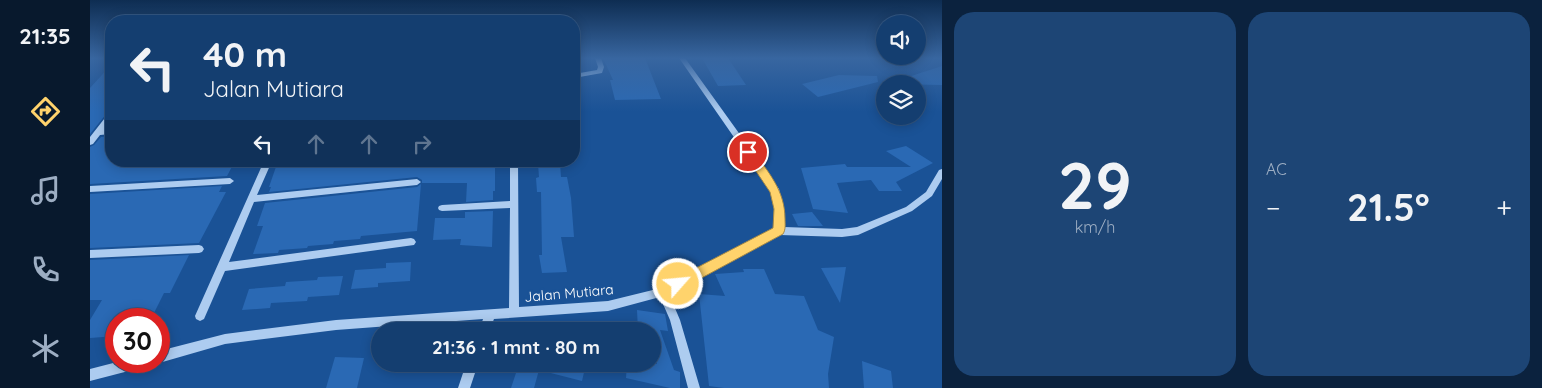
<!DOCTYPE html>
<html lang="id">
<head>
<meta charset="utf-8">
<style>
	:root { --surface:#143e70; --page:#1d4575; --text:#f1f3f6; --muted:#9daec3; --line:#335783; --accent:#ffd36c }
	body { margin:0; font-family:Quicksand,sans-serif; background:var(--page); color:var(--text); height:100vh; display:flex; flex-direction:column; font-size:19px; white-space:nowrap }
	* { box-sizing:border-box; margin:0 }
	p { font-size:16px; color:var(--muted) }
	.icon { flex:none; width:28px; height:28px; fill:none; stroke:currentColor; stroke-width:2; stroke-linecap:round; stroke-linejoin:round }
	.map { position:relative; flex:1; overflow:hidden }
	.side { display:flex; flex-direction:column; gap:12px; padding:12px; background:#0b223e; width:600px }
	.side>* { flex:none }
	.banner { position:absolute; left:15px; top:15px; width:475px; height:152px; border-radius:20px; box-shadow:0 2px 12px #0003,0 0 0 1px var(--line); background:#143e70; color:var(--text); overflow:hidden }
	.buttons { position:absolute; left:786px; top:15px; display:grid; gap:10px }
	.buttons a { display:grid; place-items:center; width:50px; height:50px; border-radius:50%; background:var(--surface); box-shadow:0 2px 12px #0003,0 0 0 1px var(--line); font-size:25px }
	.speed { position:absolute; left:15px; top:308px; display:flex; gap:10px; font-size:25px; font-weight:700; text-align:center }
	.speed>* { display:grid; place-content:center; width:65px; height:65px; border-radius:50%; background:var(--surface); box-shadow:0 2px 12px #0003,0 0 0 1px var(--line); line-height:1 }
	.speed .limit { border:8px solid #d22; background:#fff; color:#111 }
	.pin { position:absolute; display:grid; place-items:center; width:42px; height:42px; color:#fff; margin:-21px; border:2px solid #fff; border-radius:50%; box-shadow:0 1px 5px #0007 }
	.me { position:absolute; width:55px; margin:-28px; rotate:63deg; stroke-linejoin:round; filter:drop-shadow(0 0 4px #0008) }
	.turn { display:flex; align-items:center; gap:18px; height:105px; padding:0 15px; font-size:22px }
	.turn .icon { width:65px; height:65px; stroke-width:2.5 }
	.turn b { display:block; font-size:35px; line-height:42px }
	.lanes { display:flex; align-items:center; height:48px; padding:0 15px; background:#0003; justify-content:center; gap:25px; direction:ltr }
	.lanes .off { opacity:.35 }
	.big { font-size:38px; font-weight:700; line-height:1.1 }
	.side .widget { flex:1; display:flex; flex-direction:column; justify-content:center; gap:8px; min-width:0; padding:0 18px; border-radius:20px; background:var(--page) }
	.side .dial { align-items:center; gap:0 }
	.dial b { font-size:65px; line-height:1 }
	.heat { display:flex; justify-content:space-between; align-items:center; font-size:28px; direction:ltr }
	.side .tiles { flex:1; display:grid; gap:12px; grid-template-columns:repeat(2,1fr) }
	.trip { position:absolute; left:281px; top:322px; width:290px; height:50px; border-radius:25px; background:var(--surface); box-shadow:0 2px 12px #0003,0 0 0 1px var(--line); font-weight:700; line-height:50px; text-align:center }
	main { display:flex; flex:1; min-height:0 }
	.menu { display:flex; flex-direction:column; width:90px; justify-content:space-around; align-items:center; background:#08192d; color:var(--muted) }
	.menu .icon { width:35px; height:35px }
	.menu .on { color:var(--accent) }
	.menu b { font-size:22px; color:var(--text) }
	.map>svg:first-child { display:block }
	.building { fill:#2a69b4 }
	.lines { fill:none; stroke-linecap:round; stroke-linejoin:round }
	.minor { fill:#adccf0; fill-rule:evenodd }
	.route { fill:#ffd36c; stroke:#a68946 }
	.labels { text-anchor:middle; dominant-baseline:central; stroke-width:5; stroke-linejoin:round; paint-order:stroke }
	.street-label { font-size:14px; fill:#fff; stroke:#1a5296 }
</style>
</head>
<body>
<main>
<nav class="menu">
<b>21:35</b>
<svg class="icon on" aria-label="directions" viewBox="0 0 24 24"><path d="M12 3l9 9-9 9-9-9zM9 14v-3h6M13 9l2 2-2 2"/></svg>
<svg class="icon" aria-label="music" viewBox="0 0 24 24"><path d="M9 18V5l10-2v13"/><circle cx="6" cy="18" r="3"/><circle cx="16" cy="16" r="3"/></svg>
<svg class="icon" aria-label="phone" viewBox="0 0 24 24"><path d="M5 4h4l2 5-3 2q2 4 5 5l2-3 5 2v4C11 20 4 13 5 4z"/></svg>
<svg class="icon" aria-label="climate" viewBox="0 0 24 24"><path d="M12 3v18M4 7l16 10M4 17L20 7"/></svg>
</nav>
<div class="map">
<svg width="852" height="388" viewBox="0 0 852 388">
	<rect width="100%" height="100%" fill="#1a5296"/>
	<!-- building -->
	<g class="building">
		<path d="M 513,58 L 555,58 L 571,99 L 525,100 L 520,80 L 523,80 Z"/>
		<path d="M 612,58 L 638,58 L 656,85 L 628,86 Z"/>
		<path d="M 21,65 L 21,112 L 17,113 L 0,134 L 0,88 Z"/>
		<path d="M 852,66 L 852,85 L 804,84 L 803,82 Z"/>
		<path d="M 749,75 L 787,76 L 788,82 L 728,97 L 712,84 Z"/>
		<path d="M 21,136 L 21,161 L 145,161 L 137,176 L 0,184 L 0,147 L 4,145 L 11,137 Z"/>
		<path d="M 816,146 L 843,163 L 806,182 L 812,191 L 789,191 L 781,180 L 747,183 L 758,213 L 723,209 L 711,168 L 755,164 L 757,167 L 821,167 L 796,151 Z"/>
		<path d="M 188,161 L 234,161 L 233,166 L 288,163 L 288,161 L 405,161 L 405,191 L 403,191 L 403,200 L 376,202 L 377,183 L 332,183 L 332,180 L 327,177 L 179,192 L 181,187 L 179,187 Z"/>
		<path d="M 470,163 L 471,177 L 477,177 L 481,198 L 484,237 L 471,237 L 477,272 L 452,273 L 449,255 L 452,255 L 451,192 L 447,192 L 446,178 L 449,177 L 448,164 Z"/>
		<path d="M 331,184 L 327,231 L 271,236 L 270,239 L 244,241 L 243,244 L 218,246 L 217,248 L 189,250 L 188,253 L 163,254 L 173,226 L 167,226 L 175,203 L 327,187 Z"/>
		<path d="M 132,186 L 129,192 L 136,192 L 109,243 L 0,248 L 0,194 Z"/>
		<path d="M 403,211 L 402,247 L 370,245 L 371,239 L 343,240 L 345,218 L 375,218 L 375,212 Z"/>
		<path d="M 722,212 L 733,226 L 708,226 L 702,214 Z"/>
		<path d="M 99,255 L 80,293 L 74,293 L 61,319 L 26,319 L 26,336 L 0,338 L 0,320 L 12,300 L 0,300 L 0,260 Z"/>
		<path d="M 321,262 L 320,281 L 288,283 L 288,287 L 261,289 L 265,270 L 296,268 L 296,263 Z"/>
		<path d="M 756,267 L 750,303 L 731,268 Z"/>
		<path d="M 653,269 L 674,269 L 685,294 L 714,296 L 728,330 L 744,337 L 738,374 L 739,388 L 634,388 L 619,386 L 609,294 L 635,296 L 625,274 L 654,272 Z"/>
		<path d="M 253,276 L 249,295 L 218,297 L 217,301 L 181,303 L 180,308 L 152,310 L 159,289 L 195,286 L 196,282 L 227,280 L 228,277 Z"/>
		<path d="M 547,310 L 575,314 L 578,331 L 570,330 L 584,370 L 590,372 L 590,388 L 580,388 L 536,378 L 537,364 L 567,364 L 562,351 L 562,331 L 548,331 Z"/>
		<path d="M 245,357 L 274,358 L 267,388 L 236,388 Z"/>
		<path d="M 772,361 L 801,371 L 803,388 L 774,388 Z"/>
		<path d="M 429,364 L 496,364 L 492,381 L 449,370 L 444,388 L 421,388 Z"/>
	</g>
	<g class="lines">
		<!-- minor -->
		<g class="minor">
			<path d="M 505,58 L 511,58 L 514,67 L 512,73 L 484,78 L 484,74 L 507,70 L 508,67 Z"/>
			<path d="M 589,58 L 595,58 L 689,189 L 694,209 L 694,227 L 752,229 L 767,227 L 816,207 L 836,192 L 849,170 L 852,169 L 852,179 L 842,196 L 822,211 L 768,235 L 752,237 L 690,235 L 579,294 L 590,320 L 610,388 L 598,388 L 580,320 L 570,297 L 518,311 L 404,319 L 399,331 L 389,331 L 393,319 L 246,330 L 135,344 L 69,363 L 66,361 L 69,361 L 69,351 L 135,334 L 246,320 L 419,308 L 420,208 L 352,211 L 349,210 L 348,208 L 349,206 L 352,205 L 420,201 L 420,161 L 428,161 L 429,307 L 518,301 L 571,288 L 684,229 L 684,209 L 682,192 Z"/>
			<path d="M 18,114 L 21,114 L 21,121 L 14,129 L 21,130 L 21,134 L 10,135 L 3,144 L 0,145 L 0,137 Z"/>
			<path d="M 174,161 L 182,161 L 167,195 L 327,179 L 331,182 L 327,185 L 164,202 L 139,262 L 321,238 L 324,239 L 326,242 L 324,245 L 135,271 L 114,319 L 110,321 L 106,319 L 105,316 Z"/>
			<path d="M 140,178 L 144,181 L 140,184 L 0,192 L 0,186 Z"/>
			<path d="M 109,245 L 112,246 L 114,249 L 112,252 L 109,253 L 0,258 L 0,250 Z"/>
			<path d="M 31,361 L 60,361 L 58,365 L 54,367 L 0,381 L 0,369 Z"/>
			<path d="M 376,364 L 388,364 L 380,388 L 368,388 Z"/>
		</g>
	</g>
	<!-- sky -->
	<linearGradient id="sky" x2="0" y2="1"><stop stop-color="#0e2d52"/><stop offset="0.52" stop-color="#3866a0"/><stop offset="1" stop-color="#3866a0" stop-opacity="0"/></linearGradient>
	<rect width="852" height="112" fill="url(#sky)"/>
	<!-- route -->
	<path class="route" d="M 658,148 L 662,149 C 678,172 695,190 695,219 C 695,224 696,229 693,234 L 593,288 L 588,290 L 583,288 L 581,284 L 583,280 L 683,228 L 684,209 L 680,192 L 653,152 Z"/>
	<g class="labels">
		<!-- street labels -->
		<g class="street-label">
			<text transform="translate(479 293) rotate(-5)">Jalan Mutiara</text>
		</g>
	</g>
</svg>
<div class="buttons">
<a><svg class="icon" aria-label="sound" viewBox="0 0 24 24"><path d="M4 9h4l5-4v14l-5-4H4zM17 9q2 3 0 6"/></svg></a>
<a><svg class="icon" aria-label="layers" viewBox="0 0 24 24"><path d="M12 4l9 5-9 5-9-5zM3 14l9 5 9-5"/></svg></a>
</div>
<div class="speed"><div class="limit">30</div></div>
<div class="pin" style="left:658px;top:152px;background:#d93025"><svg class="icon" aria-label="arrive" viewBox="0 0 24 24"><path d="M6 21V4h12l-3 4 3 4H6"/></svg></div>
<svg class="me" style="left:588px;top:284px" viewBox="-20 -20 40 40"><circle r="17" fill="#ffd36c" stroke="#fff" stroke-width="3"/><path d="M0-11L8 9 0 5-8 9z" fill="#fff"/></svg>
<div class="trip">21:36 · 1 mnt · 80 m</div>
<div class="banner">
<div class="turn"><svg class="icon" aria-label="left" viewBox="0 0 24 24"><path d="M17 20v-9H6M10 6l-5 5 5 5"/></svg><div><b>40 m</b>Jalan Mutiara</div></div>
<div class="lanes"><svg class="icon" aria-label="left" viewBox="0 0 24 24"><path d="M17 20v-9H6M10 6l-5 5 5 5"/></svg><svg class="icon off" aria-label="ahead" viewBox="0 0 24 24"><path d="M12 20V5M6 11l6-6 6 6"/></svg><svg class="icon off" aria-label="ahead" viewBox="0 0 24 24"><path d="M12 20V5M6 11l6-6 6 6"/></svg><svg class="icon off" aria-label="right" viewBox="0 0 24 24"><path d="M7 20v-9h11M14 6l5 5-5 5"/></svg></div>
</div>
</div>
<section class="side">
<div class="tiles">
<div class="widget dial"><b>29</b><p>km/h</p></div>
<div class="widget"><p>AC</p>
<div class="heat"><a>−</a><b class="big">21.5°</b><a>+</a></div>
</div>
</div>
</section>
</main>
</body>
</html>
